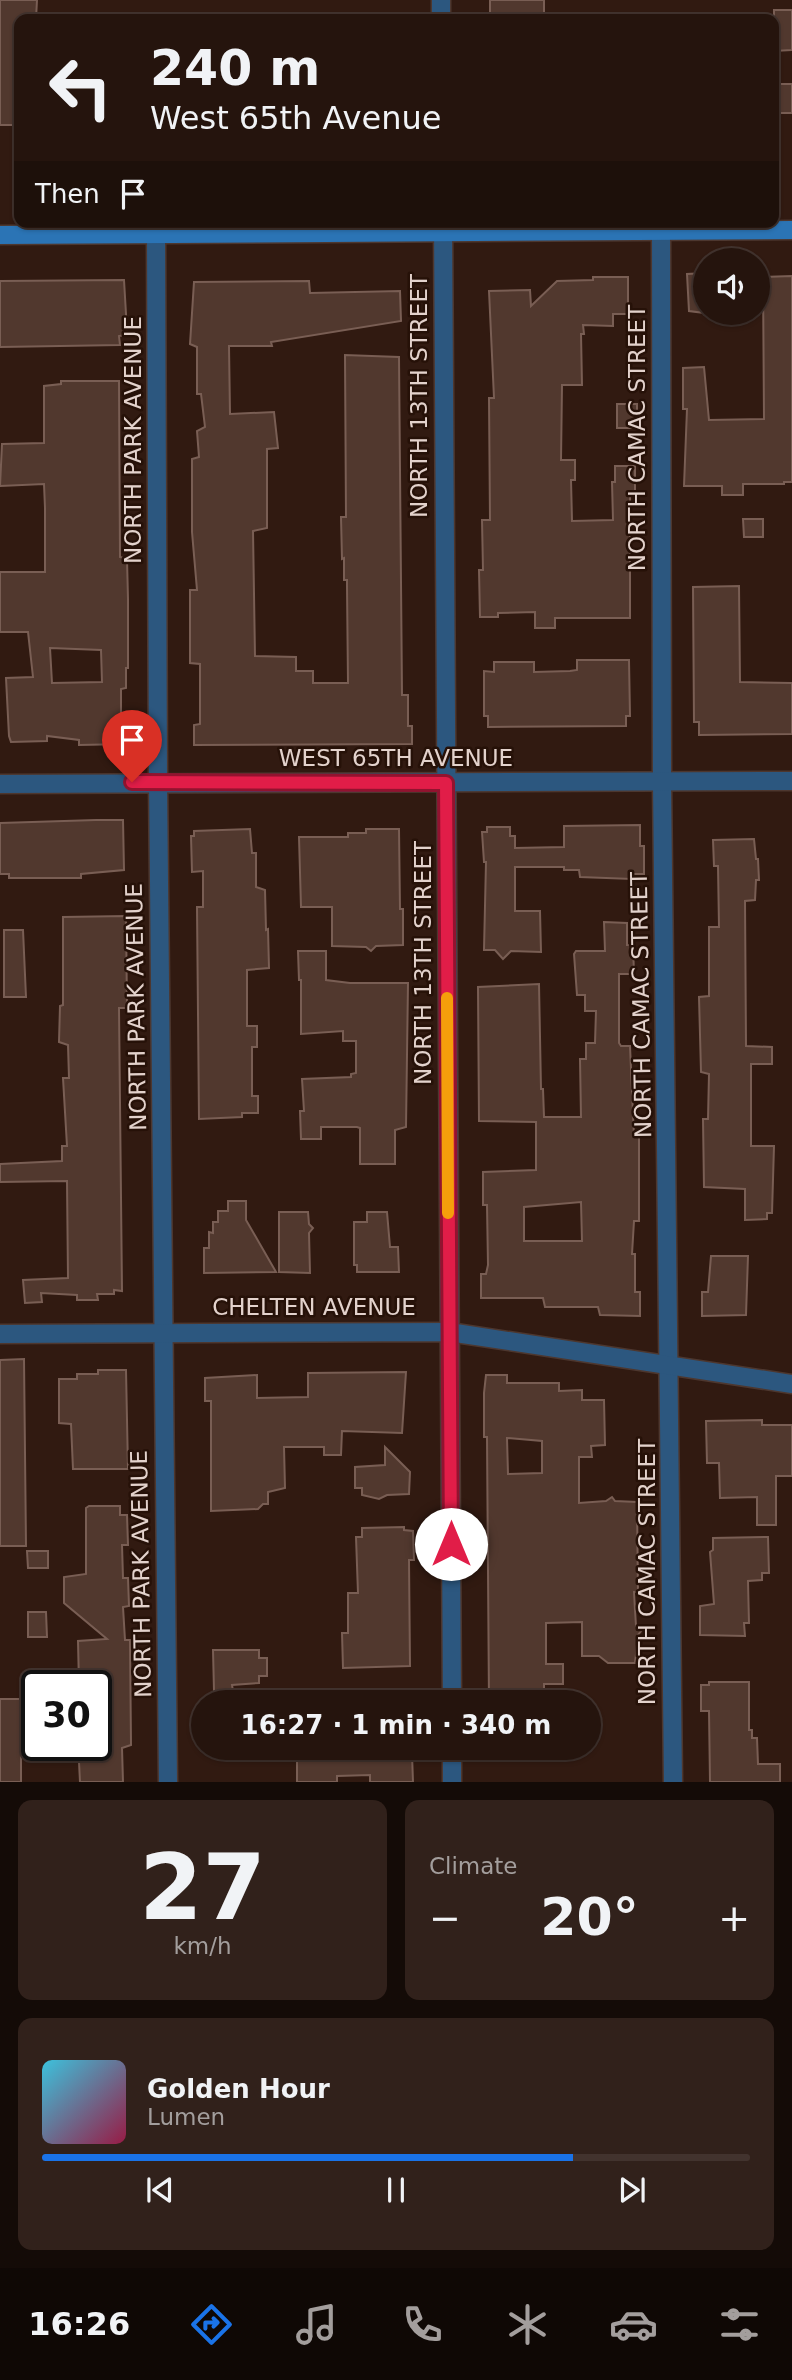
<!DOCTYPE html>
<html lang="en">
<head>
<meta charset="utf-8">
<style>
	:root { --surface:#25140d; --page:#31211b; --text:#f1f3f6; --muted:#a39e9d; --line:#42332e; --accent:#1a73e8 }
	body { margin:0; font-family:"DejaVu Sans",sans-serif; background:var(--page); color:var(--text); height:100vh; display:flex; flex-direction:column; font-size:26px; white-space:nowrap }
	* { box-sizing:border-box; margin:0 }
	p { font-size:23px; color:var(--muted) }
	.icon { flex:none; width:38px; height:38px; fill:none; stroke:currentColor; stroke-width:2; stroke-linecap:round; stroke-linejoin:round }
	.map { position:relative; height:1782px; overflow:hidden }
	.panel { display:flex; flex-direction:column; gap:18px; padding:18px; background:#140b07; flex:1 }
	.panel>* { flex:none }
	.hud { position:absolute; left:14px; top:14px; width:765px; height:214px; border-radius:14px; box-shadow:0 2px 5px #0004,0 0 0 2px var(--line); background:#25140d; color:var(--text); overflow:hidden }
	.fabs { position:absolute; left:693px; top:248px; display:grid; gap:14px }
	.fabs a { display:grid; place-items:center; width:77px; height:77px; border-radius:50%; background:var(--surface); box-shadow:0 2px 5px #0004,0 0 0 2px var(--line); font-size:35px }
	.speed { position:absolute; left:21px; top:1670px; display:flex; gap:14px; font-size:35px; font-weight:700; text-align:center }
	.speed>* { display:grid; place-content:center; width:91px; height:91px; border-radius:50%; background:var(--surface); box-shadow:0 2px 5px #0004,0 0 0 2px var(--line); line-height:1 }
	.speed .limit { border:4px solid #111; border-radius:10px; background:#fff; color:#111 }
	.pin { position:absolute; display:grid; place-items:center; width:60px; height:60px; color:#fff; margin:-72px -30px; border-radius:50% 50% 50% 0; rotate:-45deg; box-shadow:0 0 7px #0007 }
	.pin .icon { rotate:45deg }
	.me { position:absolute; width:77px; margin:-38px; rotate:0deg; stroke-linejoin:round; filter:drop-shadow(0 0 5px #0008) }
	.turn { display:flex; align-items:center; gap:24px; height:147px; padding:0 21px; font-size:32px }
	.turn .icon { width:91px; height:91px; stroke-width:2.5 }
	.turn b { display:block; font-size:49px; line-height:60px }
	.then { display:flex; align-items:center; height:66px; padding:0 21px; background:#0003; gap:14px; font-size:26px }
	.big { font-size:52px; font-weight:800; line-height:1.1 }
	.panel .tile { flex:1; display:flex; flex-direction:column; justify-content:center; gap:10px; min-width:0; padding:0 24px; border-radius:14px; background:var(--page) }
	.panel .dial { align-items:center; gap:0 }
	.dial b { font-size:91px; line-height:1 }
	.song { display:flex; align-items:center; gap:21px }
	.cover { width:84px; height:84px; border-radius:10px; background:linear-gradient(135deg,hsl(190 70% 55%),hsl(340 70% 35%)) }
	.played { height:7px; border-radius:4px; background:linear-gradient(90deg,var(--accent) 75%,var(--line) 75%) }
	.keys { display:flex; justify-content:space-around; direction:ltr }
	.heat { display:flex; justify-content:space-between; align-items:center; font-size:38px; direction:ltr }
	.panel .tiles { flex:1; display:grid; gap:18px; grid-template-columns:1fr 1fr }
	.tile:last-child { grid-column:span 2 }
	.trip { position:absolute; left:191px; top:1690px; width:410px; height:70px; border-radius:35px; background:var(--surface); box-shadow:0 2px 5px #0004,0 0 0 2px var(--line); font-weight:800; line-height:70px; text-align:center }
	.tab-bar { display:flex; height:112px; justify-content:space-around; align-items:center; background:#0f0805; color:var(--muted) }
	.tab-bar .icon { width:49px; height:49px }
	.tab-bar .current { color:var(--accent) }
	.tab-bar b { font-size:32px; color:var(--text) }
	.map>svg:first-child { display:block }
	.building { fill:#51382e; stroke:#795e54; stroke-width:2; fill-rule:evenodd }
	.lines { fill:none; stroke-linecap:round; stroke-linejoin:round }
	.street-casing { stroke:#4d372f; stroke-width:21 }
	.secondary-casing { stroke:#4d372f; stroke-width:21 }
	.street { stroke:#2c577f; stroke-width:18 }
	.secondary { stroke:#2b74b5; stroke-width:18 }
	.route-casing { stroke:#92132f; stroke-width:18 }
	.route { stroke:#e11d48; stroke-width:12 }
	.slow { stroke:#f59e0b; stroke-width:12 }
	.labels { text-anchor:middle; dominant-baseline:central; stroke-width:5; stroke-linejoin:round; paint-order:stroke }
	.street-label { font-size:23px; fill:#e3d2cc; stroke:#261108 }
</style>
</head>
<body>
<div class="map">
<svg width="792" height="1782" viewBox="0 0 792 1782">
	<rect width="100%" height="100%" fill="#311a11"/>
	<!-- building -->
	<g class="building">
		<path d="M 0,0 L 37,0 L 36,19 L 19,19 L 19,125 L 0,125 Z"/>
		<rect x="490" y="0" width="54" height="19"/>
		<path d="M 774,10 L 792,10 L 792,50 L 774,51 Z"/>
		<rect x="774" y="84" width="18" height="29"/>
		<path d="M 705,273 L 705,313 L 689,311 L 687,274 Z"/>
		<path d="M 792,276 L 792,482 L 784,482 L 784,484 L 743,484 L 743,495 L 722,495 L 722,486 L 684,486 L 687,409 L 683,409 L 683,368 L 704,367 L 709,420 L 764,419 L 763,277 Z"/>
		<path d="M 593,277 L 628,277 L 628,314 L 613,314 L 613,326 L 583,325 L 584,334 L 581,334 L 582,385 L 562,385 L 561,460 L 575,460 L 575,480 L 571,480 L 572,521 L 613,520 L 612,482 L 615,482 L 615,466 L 635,466 L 635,494 L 630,494 L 630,618 L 555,618 L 555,628 L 535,628 L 535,612 L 498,613 L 498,617 L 480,617 L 479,570 L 483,570 L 482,520 L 490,520 L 489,398 L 494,398 L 489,291 L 530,290 L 531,306 L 557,281 L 593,280 Z"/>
		<path d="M 124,280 L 127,331 L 125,335 L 119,336 L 120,345 L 0,347 L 0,281 Z"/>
		<path d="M 309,281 L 310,293 L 400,291 L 401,321 L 271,342 L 272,346 L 229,346 L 230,414 L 274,412 L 278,448 L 267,449 L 267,528 L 253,531 L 255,656 L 296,657 L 296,671 L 313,671 L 313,683 L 348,683 L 347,586 L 347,580 L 344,580 L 344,558 L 342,559 L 341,517 L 346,517 L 345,355 L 399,357 L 402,695 L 408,695 L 408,726 L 412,726 L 412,744 L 194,745 L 194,725 L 200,724 L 200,664 L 190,663 L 190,590 L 197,590 L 192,532 L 192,459 L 199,457 L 197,431 L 205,427 L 201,394 L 197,394 L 197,347 L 190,344 L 194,282 Z"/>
		<path d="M 61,381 L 119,381 L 120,557 L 127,559 L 128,599 L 128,668 L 126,668 L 126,688 L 121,689 L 121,727 L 126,727 L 127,744 L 79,745 L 79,740 L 47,736 L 47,741 L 11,742 L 9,736 L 6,678 L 33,677 L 28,632 L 0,632 L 0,572 L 45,572 L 45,508 L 44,484 L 0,486 L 2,444 L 44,443 L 44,386 L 61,384 ZM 50,648 L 101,650 L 102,682 L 52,683 Z"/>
		<rect x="617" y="404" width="20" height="24"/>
		<path d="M 743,519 L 763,519 L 763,537 L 744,537 Z"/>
		<path d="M 739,586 L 740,682 L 792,683 L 792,734 L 699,735 L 699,722 L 694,722 L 693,587 Z"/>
		<path d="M 577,660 L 629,660 L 630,716 L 626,716 L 626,726 L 488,727 L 488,716 L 484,716 L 484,671 L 494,672 L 494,662 L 534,662 L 534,672 L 570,671 L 577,670 Z"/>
		<path d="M 96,820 L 123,820 L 124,870 L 81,874 L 81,878 L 9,878 L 9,874 L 0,874 L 0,823 Z"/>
		<path d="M 640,825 L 640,846 L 644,846 L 644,874 L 632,874 L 632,879 L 580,877 L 579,870 L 564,870 L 564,867 L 515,867 L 515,911 L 540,911 L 541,952 L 511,951 L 503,959 L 495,950 L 484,950 L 486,862 L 484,862 L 482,832 L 487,832 L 487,827 L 510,827 L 510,836 L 515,836 L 515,848 L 564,847 L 564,826 Z"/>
		<path d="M 250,829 L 252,853 L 256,853 L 256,887 L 265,890 L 266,930 L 268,929 L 269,968 L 247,970 L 247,1026 L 257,1026 L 257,1047 L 252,1047 L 252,1096 L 258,1096 L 258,1113 L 242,1113 L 242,1117 L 199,1119 L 197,907 L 203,907 L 203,871 L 192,872 L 191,836 L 194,836 L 194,831 Z"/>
		<path d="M 366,829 L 399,829 L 400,909 L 403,909 L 403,945 L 376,946 L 371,951 L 366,947 L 332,946 L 332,907 L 301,907 L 299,837 L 348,837 L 348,833 L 366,833 Z"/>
		<path d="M 754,839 L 756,859 L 758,859 L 759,880 L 756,880 L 755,900 L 745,901 L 746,1046 L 772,1047 L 772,1064 L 751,1064 L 751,1146 L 774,1146 L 772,1213 L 767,1213 L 767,1219 L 745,1220 L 745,1189 L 704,1187 L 703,1119 L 708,1119 L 709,1074 L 701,1072 L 699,997 L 709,996 L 709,927 L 719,927 L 718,866 L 714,866 L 713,840 Z"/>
		<path d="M 126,916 L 127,1008 L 119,1008 L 122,1291 L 114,1290 L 114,1294 L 97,1294 L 98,1300 L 77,1300 L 77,1295 L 41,1293 L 42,1302 L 25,1303 L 23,1280 L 68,1278 L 67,1181 L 0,1182 L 0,1164 L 62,1161 L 62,1146 L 67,1146 L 63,1078 L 69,1078 L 68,1045 L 59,1042 L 60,1006 L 63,1005 L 63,917 Z"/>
		<path d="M 604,922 L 627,923 L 627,945 L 633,945 L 634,974 L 619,974 L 619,1043 L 621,1046 L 630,1046 L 634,1136 L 639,1136 L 639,1221 L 634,1221 L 632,1254 L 635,1254 L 635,1292 L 640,1292 L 640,1316 L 600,1315 L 598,1307 L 545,1307 L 543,1298 L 481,1298 L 481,1274 L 486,1274 L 488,1265 L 487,1205 L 483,1205 L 483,1172 L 536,1170 L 536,1122 L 479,1121 L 478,987 L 539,984 L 541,1089 L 543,1089 L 544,1117 L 581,1117 L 580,1059 L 586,1059 L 586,1043 L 595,1043 L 596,1011 L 585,1011 L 585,995 L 577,995 L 574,954 L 576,951 L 605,951 ZM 581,1202 L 582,1241 L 524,1241 L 524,1207 Z"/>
		<path d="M 4,930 L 23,930 L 26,997 L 4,997 Z"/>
		<path d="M 298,951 L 326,951 L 326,980 L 350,983 L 408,983 L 406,1127 L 395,1130 L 395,1164 L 360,1164 L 360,1128 L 357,1127 L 321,1127 L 321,1139 L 301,1139 L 300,1111 L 304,1111 L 302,1079 L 351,1077 L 351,1074 L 356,1073 L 356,1041 L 343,1041 L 343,1031 L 301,1034 L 301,980 L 299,980 Z"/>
		<path d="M 228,1201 L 246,1201 L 246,1220 L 276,1272 L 204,1273 L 204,1248 L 209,1248 L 209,1232 L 213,1233 L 213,1222 L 218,1222 L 218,1211 L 228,1211 Z"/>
		<path d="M 279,1212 L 308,1212 L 309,1224 L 313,1228 L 309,1233 L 310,1273 L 279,1272 Z"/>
		<path d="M 367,1212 L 387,1212 L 390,1247 L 398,1247 L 399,1272 L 357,1272 L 357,1265 L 354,1265 L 354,1222 L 367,1222 Z"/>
		<path d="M 711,1256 L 748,1256 L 746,1315 L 702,1316 L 702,1292 L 708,1292 Z"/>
		<path d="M 24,1359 L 26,1546 L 0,1546 L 0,1360 Z"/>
		<path d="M 98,1370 L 126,1370 L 128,1469 L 73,1469 L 71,1424 L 59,1423 L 59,1379 L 77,1379 L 77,1374 L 98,1374 Z"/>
		<path d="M 406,1372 L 402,1433 L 342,1431 L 341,1455 L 324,1455 L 324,1447 L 284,1447 L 285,1488 L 268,1492 L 268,1504 L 263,1504 L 258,1509 L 211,1511 L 211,1401 L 205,1401 L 205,1378 L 257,1375 L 257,1398 L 308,1397 L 308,1373 Z"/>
		<path d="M 486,1375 L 507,1375 L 507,1383 L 559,1383 L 559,1391 L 582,1390 L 582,1400 L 604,1400 L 605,1445 L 591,1446 L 592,1457 L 579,1457 L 579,1503 L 606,1501 L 612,1497 L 615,1501 L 637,1502 L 638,1592 L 634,1592 L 635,1610 L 636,1626 L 642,1630 L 638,1635 L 635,1663 L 608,1663 L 599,1656 L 582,1656 L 582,1622 L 546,1623 L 546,1664 L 563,1664 L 563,1684 L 544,1684 L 544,1696 L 539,1696 L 540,1703 L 489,1703 L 487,1437 L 484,1437 L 484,1393 ZM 507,1438 L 542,1441 L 542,1473 L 508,1474 Z"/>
		<path d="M 762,1420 L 762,1425 L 792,1425 L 792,1476 L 776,1476 L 776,1525 L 757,1525 L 757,1497 L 720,1498 L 719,1463 L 707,1463 L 706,1421 Z"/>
		<path d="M 385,1447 L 410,1472 L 409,1494 L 387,1495 L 379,1499 L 362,1495 L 362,1488 L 355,1488 L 355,1467 L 385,1465 Z"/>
		<path d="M 89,1506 L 120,1506 L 120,1515 L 127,1515 L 128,1545 L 122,1545 L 123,1578 L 128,1578 L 129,1606 L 123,1607 L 125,1640 L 130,1640 L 131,1745 L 122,1748 L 123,1782 L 80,1782 L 79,1762 L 86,1762 L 85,1745 L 96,1745 L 96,1685 L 79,1685 L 78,1641 L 107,1639 L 64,1603 L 64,1577 L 86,1574 L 86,1508 Z"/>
		<path d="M 404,1527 L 404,1530 L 413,1531 L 414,1560 L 409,1560 L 410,1666 L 343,1668 L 342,1633 L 348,1633 L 348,1593 L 358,1593 L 356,1537 L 362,1537 L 362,1528 Z"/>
		<path d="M 768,1537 L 769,1573 L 762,1573 L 762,1580 L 748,1581 L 749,1623 L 744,1623 L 745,1636 L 700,1635 L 700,1606 L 714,1604 L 710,1552 L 713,1550 L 713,1538 Z"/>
		<path d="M 27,1551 L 48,1551 L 48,1568 L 28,1568 Z"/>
		<path d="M 28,1612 L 46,1612 L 47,1637 L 28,1637 Z"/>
		<path d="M 213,1650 L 259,1650 L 259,1658 L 267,1658 L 267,1676 L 259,1676 L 259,1683 L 232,1685 L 233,1691 L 214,1691 Z"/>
		<path d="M 709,1682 L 749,1682 L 749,1730 L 752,1730 L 752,1738 L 757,1738 L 758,1764 L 780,1764 L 780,1782 L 710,1782 L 709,1711 L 701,1711 L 701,1685 L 709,1685 Z"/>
		<rect x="0" y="1699" width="21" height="83"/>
		<path d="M 412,1754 L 413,1782 L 370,1782 L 370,1775 L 337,1776 L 337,1782 L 297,1782 L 297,1758 L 365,1757 L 365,1755 Z"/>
	</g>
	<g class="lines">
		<!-- street casing -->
		<g class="street-casing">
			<g id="street">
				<path d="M 441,0 L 441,19"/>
				<path d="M 443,222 L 452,1703"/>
				<path d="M 661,228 L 662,783 L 673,1782"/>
				<path d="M 156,232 L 158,781 L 168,1782"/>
				<path d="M 0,784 L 792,781"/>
				<path d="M 0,1334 L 449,1332 L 792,1384"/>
				<path d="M 452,1748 L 452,1782"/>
			</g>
		</g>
		<!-- secondary casing -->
		<g class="secondary-casing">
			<path id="secondary" d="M 0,235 L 792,230"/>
		</g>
		<!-- street -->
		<use href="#street" class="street"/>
		<!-- secondary -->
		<use href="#secondary" class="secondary"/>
	</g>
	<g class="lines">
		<!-- route casing -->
		<g class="route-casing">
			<path id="route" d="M 132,782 L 446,783 L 451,1544"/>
		</g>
		<!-- route -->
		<use href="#route" class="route"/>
		<!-- slow -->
		<path class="slow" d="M 447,998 L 448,1213"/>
	</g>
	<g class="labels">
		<!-- street labels -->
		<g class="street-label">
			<text transform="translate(419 396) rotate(-90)">NORTH 13TH STREET</text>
			<text transform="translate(637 438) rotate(-90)">NORTH CAMAC STREET</text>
			<text transform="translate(133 440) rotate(-90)">NORTH PARK AVENUE</text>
			<text x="396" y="758">WEST 65TH AVENUE</text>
			<text transform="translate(423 963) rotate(-90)">NORTH 13TH STREET</text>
			<text transform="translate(641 1005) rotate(-91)">NORTH CAMAC STREET</text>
			<text transform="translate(136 1007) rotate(-91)">NORTH PARK AVENUE</text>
			<text x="314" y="1307">CHELTEN AVENUE</text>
			<text transform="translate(647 1572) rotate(-90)">NORTH CAMAC STREET</text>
			<text transform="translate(141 1574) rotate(-91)">NORTH PARK AVENUE</text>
		</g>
	</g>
</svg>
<div class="fabs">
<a><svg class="icon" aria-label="sound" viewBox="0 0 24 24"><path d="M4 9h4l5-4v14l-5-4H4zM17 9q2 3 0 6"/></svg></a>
</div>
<div class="speed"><div class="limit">30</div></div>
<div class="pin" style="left:132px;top:782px;background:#d93025"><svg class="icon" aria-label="arrive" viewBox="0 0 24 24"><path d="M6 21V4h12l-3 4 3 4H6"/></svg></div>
<svg class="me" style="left:451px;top:1544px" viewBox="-20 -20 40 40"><circle r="19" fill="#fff"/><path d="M0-13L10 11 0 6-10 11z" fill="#e11d48"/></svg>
<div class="trip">16:27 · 1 min · 340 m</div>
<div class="hud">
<div class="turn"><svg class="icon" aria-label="left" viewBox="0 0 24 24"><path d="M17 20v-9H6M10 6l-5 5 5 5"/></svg><div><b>240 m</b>West 65th Avenue</div></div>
<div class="then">Then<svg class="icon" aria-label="arrive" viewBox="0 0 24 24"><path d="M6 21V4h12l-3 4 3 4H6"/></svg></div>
</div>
</div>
<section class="panel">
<div class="tiles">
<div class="tile dial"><b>27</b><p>km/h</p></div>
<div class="tile"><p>Climate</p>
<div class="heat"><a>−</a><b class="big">20°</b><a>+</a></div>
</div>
<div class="tile">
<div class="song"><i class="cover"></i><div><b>Golden Hour</b><p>Lumen</p></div></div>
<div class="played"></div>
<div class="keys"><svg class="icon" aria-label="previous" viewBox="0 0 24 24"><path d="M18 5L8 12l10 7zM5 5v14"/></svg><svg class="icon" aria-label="pause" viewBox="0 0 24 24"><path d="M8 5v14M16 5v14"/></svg><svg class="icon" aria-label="next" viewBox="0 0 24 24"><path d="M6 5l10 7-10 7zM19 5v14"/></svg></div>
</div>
</div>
</section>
<nav class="tab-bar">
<b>16:26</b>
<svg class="icon current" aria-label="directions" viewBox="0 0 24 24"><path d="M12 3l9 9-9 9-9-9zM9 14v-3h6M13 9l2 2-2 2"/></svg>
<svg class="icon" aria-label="music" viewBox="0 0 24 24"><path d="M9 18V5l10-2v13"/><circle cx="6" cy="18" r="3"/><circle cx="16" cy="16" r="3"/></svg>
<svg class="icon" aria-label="phone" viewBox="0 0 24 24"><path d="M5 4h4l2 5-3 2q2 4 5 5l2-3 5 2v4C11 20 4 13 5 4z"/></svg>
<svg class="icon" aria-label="climate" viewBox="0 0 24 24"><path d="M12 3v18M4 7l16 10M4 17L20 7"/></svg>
<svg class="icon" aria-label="car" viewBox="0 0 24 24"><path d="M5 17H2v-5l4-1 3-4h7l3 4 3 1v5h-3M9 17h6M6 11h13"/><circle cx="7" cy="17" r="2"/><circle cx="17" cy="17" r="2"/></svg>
<svg class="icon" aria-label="filters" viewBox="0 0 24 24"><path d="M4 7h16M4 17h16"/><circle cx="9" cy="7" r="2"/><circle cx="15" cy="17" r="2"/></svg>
</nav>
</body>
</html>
